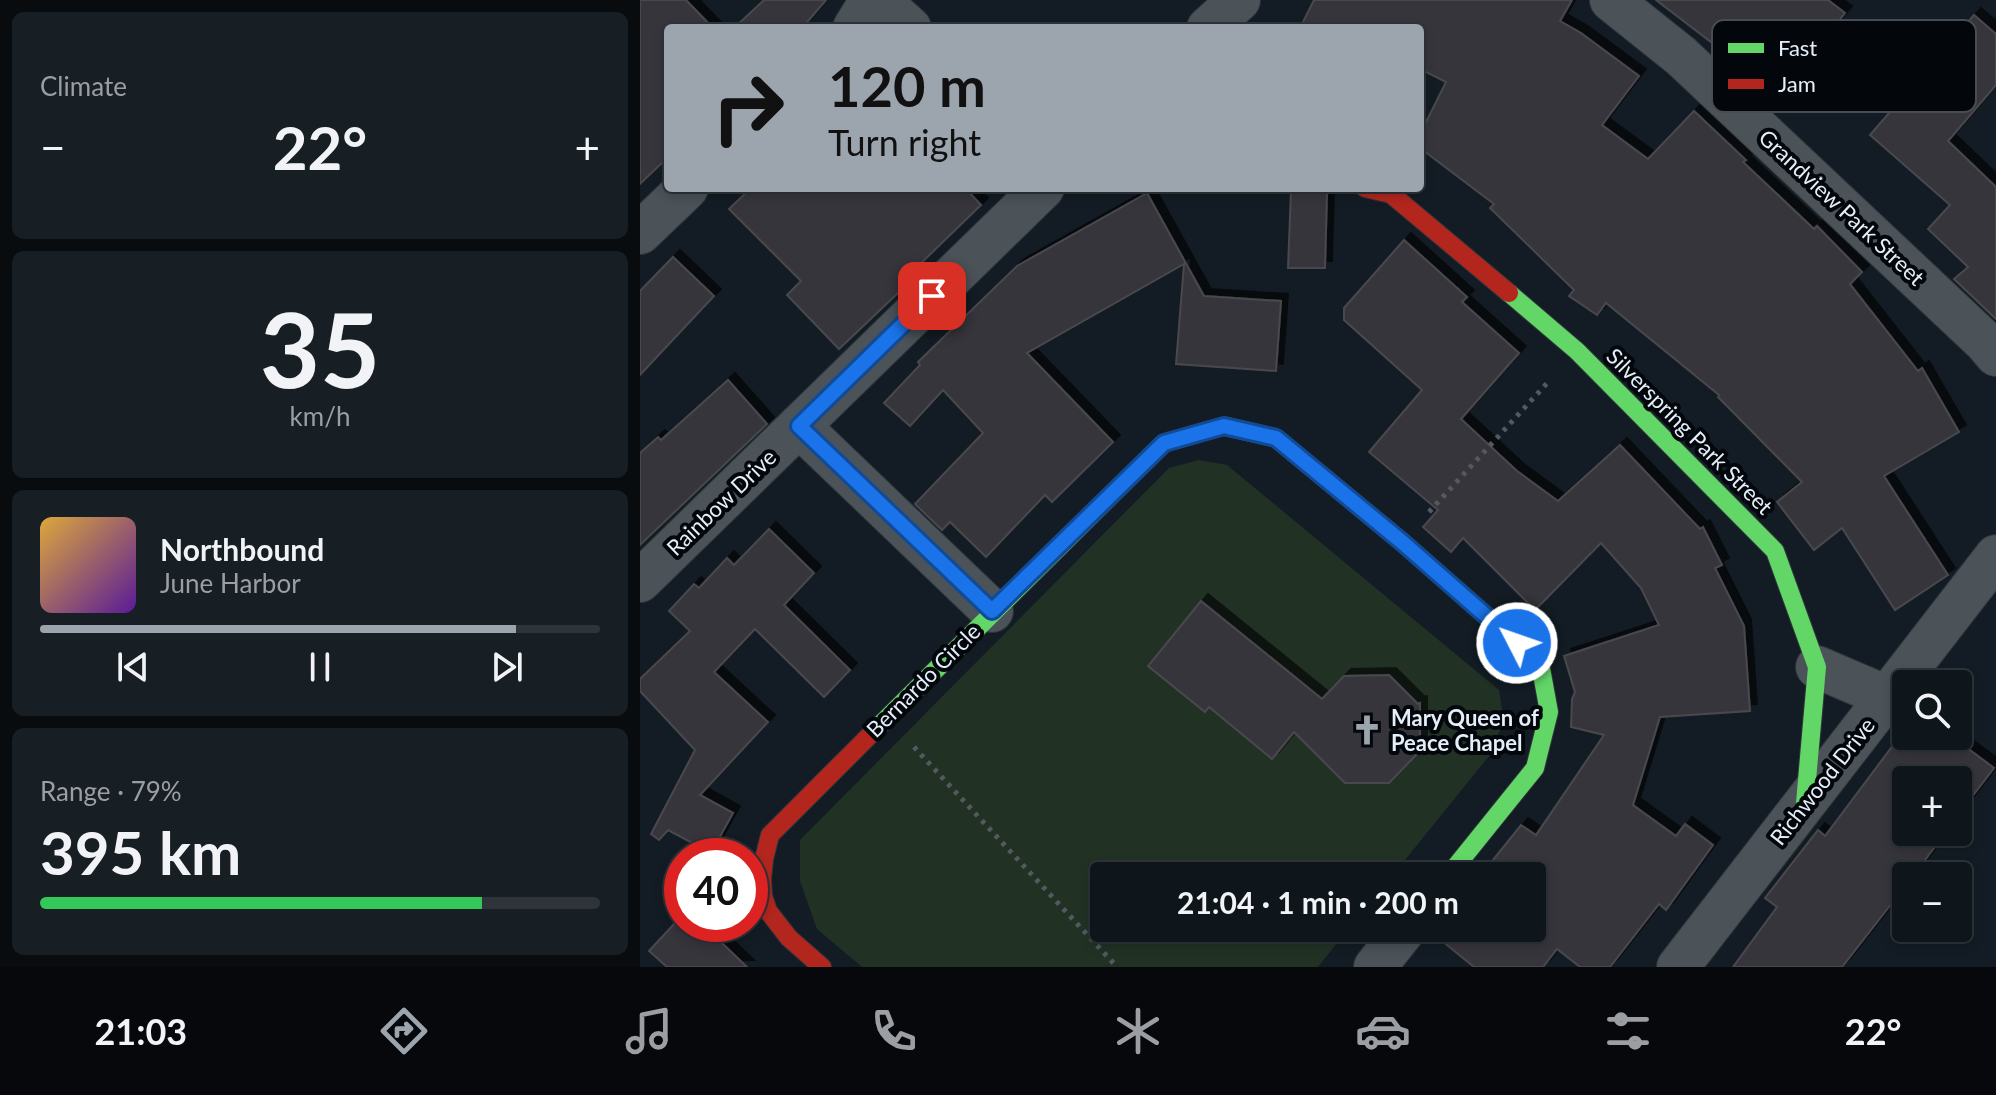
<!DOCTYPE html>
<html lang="en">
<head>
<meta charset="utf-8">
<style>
	:root { --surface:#0e151b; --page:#171e24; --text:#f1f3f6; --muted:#9b9fa3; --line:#2e343a; --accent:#9ca5ae }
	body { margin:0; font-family:Lato,sans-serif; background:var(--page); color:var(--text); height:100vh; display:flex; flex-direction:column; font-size:30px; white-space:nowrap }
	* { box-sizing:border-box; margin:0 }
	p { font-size:26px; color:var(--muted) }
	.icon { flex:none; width:44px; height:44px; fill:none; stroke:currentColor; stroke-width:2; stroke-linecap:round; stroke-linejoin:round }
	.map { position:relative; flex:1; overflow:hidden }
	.details { display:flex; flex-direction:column; gap:12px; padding:12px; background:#080c0f; width:640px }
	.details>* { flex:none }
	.hud { position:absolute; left:24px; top:24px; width:760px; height:168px; border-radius:8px; box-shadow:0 4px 12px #0003,0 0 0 2px var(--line); background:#9ca5ae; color:#111; overflow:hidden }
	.tools { position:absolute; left:1252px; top:670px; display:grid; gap:16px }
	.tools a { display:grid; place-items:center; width:80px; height:80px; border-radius:8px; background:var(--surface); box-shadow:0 4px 12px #0003,0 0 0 2px var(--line); font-size:40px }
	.speed { position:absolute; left:24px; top:838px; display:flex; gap:16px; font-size:40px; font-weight:700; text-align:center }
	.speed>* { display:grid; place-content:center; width:104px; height:104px; border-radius:50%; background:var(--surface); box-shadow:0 4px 12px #0003,0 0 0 2px var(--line); line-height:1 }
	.speed .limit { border:12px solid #d22; background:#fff; color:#111 }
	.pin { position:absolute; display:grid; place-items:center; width:68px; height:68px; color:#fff; margin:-34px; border-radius:16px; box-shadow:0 4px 12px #0006 }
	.me { position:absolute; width:88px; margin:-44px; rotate:311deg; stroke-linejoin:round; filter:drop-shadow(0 0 6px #0008) }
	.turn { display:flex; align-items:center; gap:28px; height:168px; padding:0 32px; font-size:36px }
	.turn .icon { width:104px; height:104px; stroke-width:2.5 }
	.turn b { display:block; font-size:56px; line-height:68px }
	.big { font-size:60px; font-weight:700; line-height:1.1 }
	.details .tile { flex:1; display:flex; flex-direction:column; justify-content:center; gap:12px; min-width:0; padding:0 28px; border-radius:12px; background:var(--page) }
	.details .dial { align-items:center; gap:0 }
	.dial b { font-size:104px; line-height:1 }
	.song { display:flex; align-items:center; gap:24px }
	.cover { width:96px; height:96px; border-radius:12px; background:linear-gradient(135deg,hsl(40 70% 55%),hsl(270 70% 35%)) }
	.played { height:8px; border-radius:4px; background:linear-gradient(90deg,var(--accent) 85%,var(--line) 85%) }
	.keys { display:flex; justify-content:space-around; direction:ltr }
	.heat { display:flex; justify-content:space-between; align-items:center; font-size:44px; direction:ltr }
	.charge { height:12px; border-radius:6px; background:linear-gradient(90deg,#34c759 79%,var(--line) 0) }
	.trip { position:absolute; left:450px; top:862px; width:456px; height:80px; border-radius:8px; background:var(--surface); box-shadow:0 4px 12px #0003,0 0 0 2px var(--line); font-weight:700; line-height:80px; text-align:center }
	.dock { display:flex; height:128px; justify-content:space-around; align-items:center; background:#06080b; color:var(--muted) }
	.dock .icon { width:56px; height:56px }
	.dock .selected { color:var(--accent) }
	.dock b { font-size:36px; color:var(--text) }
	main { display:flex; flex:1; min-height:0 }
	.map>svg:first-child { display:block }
	.green { fill:#213225 }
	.building { fill:#36363b; stroke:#49484d; stroke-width:2; filter:url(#shadow) }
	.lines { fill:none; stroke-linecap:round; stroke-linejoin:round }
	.street-casing { stroke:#2f353b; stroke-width:44 }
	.fast-casing { stroke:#2f353b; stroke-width:20 }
	.jam-casing { stroke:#2f353b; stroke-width:20 }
	.path { stroke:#54595f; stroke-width:5; stroke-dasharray:4 6; stroke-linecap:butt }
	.street { stroke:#4b5258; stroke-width:42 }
	.fast { stroke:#63d668; stroke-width:18 }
	.jam { stroke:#b3261e; stroke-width:18 }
	.route-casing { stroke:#114b97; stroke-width:20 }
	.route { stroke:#1a73e8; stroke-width:14 }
	.labels { text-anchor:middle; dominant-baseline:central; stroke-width:8; stroke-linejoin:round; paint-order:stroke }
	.street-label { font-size:22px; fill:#e5eff9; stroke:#03070c }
	.poi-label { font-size:22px; font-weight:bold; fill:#e5eff9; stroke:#03070c; text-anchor:start }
	.key { fill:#03070c; stroke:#474d53; stroke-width:2 }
	.key-label { font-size:22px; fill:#e5eff9 }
</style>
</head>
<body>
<main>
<section class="details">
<div class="tile"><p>Climate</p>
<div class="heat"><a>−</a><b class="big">22°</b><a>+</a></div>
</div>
<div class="tile dial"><b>35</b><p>km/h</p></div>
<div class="tile">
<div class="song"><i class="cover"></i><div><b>Northbound</b><p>June Harbor</p></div></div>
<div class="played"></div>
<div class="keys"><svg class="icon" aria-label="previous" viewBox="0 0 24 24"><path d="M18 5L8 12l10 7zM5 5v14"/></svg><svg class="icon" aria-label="pause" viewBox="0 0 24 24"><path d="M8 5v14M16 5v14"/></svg><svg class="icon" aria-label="next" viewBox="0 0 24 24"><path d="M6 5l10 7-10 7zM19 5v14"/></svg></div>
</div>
<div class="tile"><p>Range · 79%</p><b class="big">395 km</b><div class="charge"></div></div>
</section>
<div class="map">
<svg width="1356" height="967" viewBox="0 0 1356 967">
	<defs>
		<filter id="shadow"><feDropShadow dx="7" dy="-7" stdDeviation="0" flood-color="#0009"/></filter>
	</defs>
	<rect width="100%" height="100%" fill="#131c24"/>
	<!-- green -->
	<path class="green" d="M 559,460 L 587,465 L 859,690 L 864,721 L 849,756 L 752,876 L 464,876 L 464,928 L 709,928 L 678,967 L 222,967 L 177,929 L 160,881 L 160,840 L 529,468 Z"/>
	<!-- building -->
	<g class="building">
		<path d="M 0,0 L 46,0 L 73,28 L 28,28 L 28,157 L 0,184 Z"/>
		<path d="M 124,0 L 186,0 L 162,28 L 94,28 Z"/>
		<path d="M 674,0 L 932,0 L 920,21 L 941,33 L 999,76 L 962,125 L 1008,159 L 1054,111 L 1106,160 L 1103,162 L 1174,229 L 1177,226 L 1222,272 L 1210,284 L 1278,371 L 1282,368 L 1319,432 L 1244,476 L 1308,575 L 1255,610 L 1202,528 L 1174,550 L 1137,502 L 1162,482 L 1078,397 L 1079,395 L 966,303 L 957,315 L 929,296 L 934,290 L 850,208 L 854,204 L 780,148 L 780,134 L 806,82 L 780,69 L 780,28 L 660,28 Z"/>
		<path d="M 1016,0 L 1188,0 L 1205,13 L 1166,63 L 1126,32 L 1101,65 Z"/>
		<path d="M 1334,15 L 1356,34 L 1356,85 L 1308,141 L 1356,187 L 1356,319 L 1314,279 L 1328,267 L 1288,229 L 1310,205 L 1230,135 Z"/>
		<path d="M 111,188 L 325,188 L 341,205 L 274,270 L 278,274 L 199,349 L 147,295 L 161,281 L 89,209 Z"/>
		<path d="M 651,191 L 687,192 L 685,268 L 648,268 Z"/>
		<path d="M 507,193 L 564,296 L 641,301 L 636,371 L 536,364 L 544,264 L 387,353 L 473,442 L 412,502 L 405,495 L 346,557 L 310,522 L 302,530 L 275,504 L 343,433 L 303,390 L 270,426 L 244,403 L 280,365 L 278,362 L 377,266 Z"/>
		<path d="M 764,240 L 827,297 L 822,302 L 879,353 L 821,419 L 877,471 L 918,501 L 980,445 L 1060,529 L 1063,527 L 1082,565 L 1075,568 L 1104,626 L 1110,711 L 1020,717 L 993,805 L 1036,836 L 1045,824 L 1073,845 L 1026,910 L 1019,904 L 970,967 L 940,967 L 917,949 L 903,967 L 834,967 L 796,936 L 801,928 L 892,928 L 892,876 L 840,876 L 881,825 L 896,835 L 964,735 L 931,727 L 932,699 L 935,692 L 924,656 L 1019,625 L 1001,588 L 961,543 L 895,610 L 823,538 L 811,552 L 783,527 L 798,510 L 729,452 L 782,390 L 704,320 L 704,308 Z"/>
		<path d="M 33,257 L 74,296 L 0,375 L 0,291 Z"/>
		<path d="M 88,380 L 127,424 L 0,545 L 0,453 L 18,437 L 21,440 Z"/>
		<path d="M 129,529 L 174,573 L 144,605 L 210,670 L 184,697 L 115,629 L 74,672 L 128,722 L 60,795 L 93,813 L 71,853 L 28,830 L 19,840 L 11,834 L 55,750 L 0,691 L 0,679 L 50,631 L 29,611 L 54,584 L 59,588 L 87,558 L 94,565 Z"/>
		<path d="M 561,601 L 682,699 L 704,676 L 749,675 L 778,704 L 780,703 L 780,751 L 749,783 L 705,783 L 654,732 L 632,759 L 569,707 L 565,712 L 508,666 Z"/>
		<path d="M 1260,736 L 1311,736 L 1354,768 L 1318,815 L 1318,780 L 1266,780 L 1266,832 L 1306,832 L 1273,876 L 1266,876 L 1266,885 L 1202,967 L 1093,967 L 1137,907 L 1125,898 L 1178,830 L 1185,836 Z"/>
		<path d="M 34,924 L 62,924 L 107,967 L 27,967 L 9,951 Z"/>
	</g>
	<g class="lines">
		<!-- street casing -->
		<g class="street-casing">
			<g id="street">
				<path d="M 239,0 L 270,28"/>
				<path d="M 971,0 L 1041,56 L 1345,342 L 1356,355"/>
				<path d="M 214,28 L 231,0"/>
				<path d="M 568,28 L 599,0"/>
				<path d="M 0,233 L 47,188"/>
				<path d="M 159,426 L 352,611"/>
				<path d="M 0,581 L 403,188"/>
				<path d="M 1177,667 L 1247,697"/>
				<path d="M 735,967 L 766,928"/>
				<path d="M 1038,967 L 1356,556"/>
			</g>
		</g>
		<!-- fast casing -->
		<g class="fast-casing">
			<g id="fast">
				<path d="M 869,293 L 937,351 L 1135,551 L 1177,667 L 1165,803"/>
				<path d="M 234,731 L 524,443 L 584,426 L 636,438 L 762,542 L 900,663 L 909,712 L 895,768 L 808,876"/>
			</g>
		</g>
		<!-- jam casing -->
		<g class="jam-casing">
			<g id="jam">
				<path d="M 725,188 L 751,194 L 869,293"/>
				<path d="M 182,967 L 149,938 L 128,911 L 123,896 L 122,879 L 124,859 L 130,835 L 234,731"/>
			</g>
		</g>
		<!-- path -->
		<g class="path">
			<path d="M 789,512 L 910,380"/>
			<path d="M 274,747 L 477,967"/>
		</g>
		<!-- street -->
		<use href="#street" class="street"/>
		<!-- fast -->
		<use href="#fast" class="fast"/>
		<!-- jam -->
		<use href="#jam" class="jam"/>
	</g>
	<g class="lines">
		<!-- route casing -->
		<g class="route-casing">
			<path id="route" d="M 292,296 L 159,426 L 352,611 L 524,443 L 584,426 L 636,438 L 762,542 L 877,643"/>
		</g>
		<!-- route -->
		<use href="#route" class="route"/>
	</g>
	<!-- icons -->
	<defs>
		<g id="church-bare" transform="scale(2.4)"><path d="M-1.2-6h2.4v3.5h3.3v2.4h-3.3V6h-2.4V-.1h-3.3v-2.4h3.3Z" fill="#9ca5ae" stroke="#03070c" stroke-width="2.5" paint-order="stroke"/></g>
	</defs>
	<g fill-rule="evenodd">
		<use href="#church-bare" x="727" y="730"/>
	</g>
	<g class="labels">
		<!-- street labels -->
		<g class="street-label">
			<text transform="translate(1202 207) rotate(43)">Grandview Park Street</text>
			<text transform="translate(1050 431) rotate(45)">Silverspring Park Street</text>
			<text transform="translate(81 502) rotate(-44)">Rainbow Drive</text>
			<text transform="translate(283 680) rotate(-45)">Bernardo Circle</text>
			<text transform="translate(1182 781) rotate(-52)">Richwood Drive</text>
		</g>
		<!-- poi labels -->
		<g class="poi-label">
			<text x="751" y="717">Mary Queen of<tspan x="751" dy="25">Peace Chapel</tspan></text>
		</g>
	</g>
	<!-- legend -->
	<rect x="1072" y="20" width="264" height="92" rx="12" class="key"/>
	<rect x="1088" y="43" width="36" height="10" fill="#63d668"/>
	<rect x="1088" y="79" width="36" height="10" fill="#b3261e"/>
	<g class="key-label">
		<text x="1138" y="56">Fast</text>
		<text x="1138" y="92">Jam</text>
	</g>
</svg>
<div class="tools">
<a><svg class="icon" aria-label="search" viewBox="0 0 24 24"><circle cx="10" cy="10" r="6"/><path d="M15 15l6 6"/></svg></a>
<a>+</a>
<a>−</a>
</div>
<div class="speed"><div class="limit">40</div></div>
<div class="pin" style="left:292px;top:296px;background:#d93025"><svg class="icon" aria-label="arrive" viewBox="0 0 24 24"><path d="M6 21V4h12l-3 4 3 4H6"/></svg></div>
<svg class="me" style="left:877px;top:643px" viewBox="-20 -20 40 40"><circle r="17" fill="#1a73e8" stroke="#fff" stroke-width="3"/><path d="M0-11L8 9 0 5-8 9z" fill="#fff"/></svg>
<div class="trip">21:04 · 1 min · 200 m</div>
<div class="hud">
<div class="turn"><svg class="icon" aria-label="right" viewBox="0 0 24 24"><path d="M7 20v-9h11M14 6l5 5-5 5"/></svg><div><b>120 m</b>Turn right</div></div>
</div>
</div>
</main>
<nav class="dock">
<b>21:03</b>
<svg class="icon selected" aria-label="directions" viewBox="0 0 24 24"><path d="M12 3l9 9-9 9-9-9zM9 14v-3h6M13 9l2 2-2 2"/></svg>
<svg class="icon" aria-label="music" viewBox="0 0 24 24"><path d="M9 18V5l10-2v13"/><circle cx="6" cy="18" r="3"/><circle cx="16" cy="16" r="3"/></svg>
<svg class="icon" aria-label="phone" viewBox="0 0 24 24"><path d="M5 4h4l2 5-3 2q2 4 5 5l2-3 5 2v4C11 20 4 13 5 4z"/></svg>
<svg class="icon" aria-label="climate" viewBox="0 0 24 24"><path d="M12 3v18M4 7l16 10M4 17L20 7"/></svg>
<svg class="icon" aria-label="car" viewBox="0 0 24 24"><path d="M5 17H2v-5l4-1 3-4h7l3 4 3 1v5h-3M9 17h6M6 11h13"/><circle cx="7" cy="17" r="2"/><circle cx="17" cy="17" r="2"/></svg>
<svg class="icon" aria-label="filters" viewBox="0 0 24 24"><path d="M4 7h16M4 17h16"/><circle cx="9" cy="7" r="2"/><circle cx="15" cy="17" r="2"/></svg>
<b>22°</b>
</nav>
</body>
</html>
